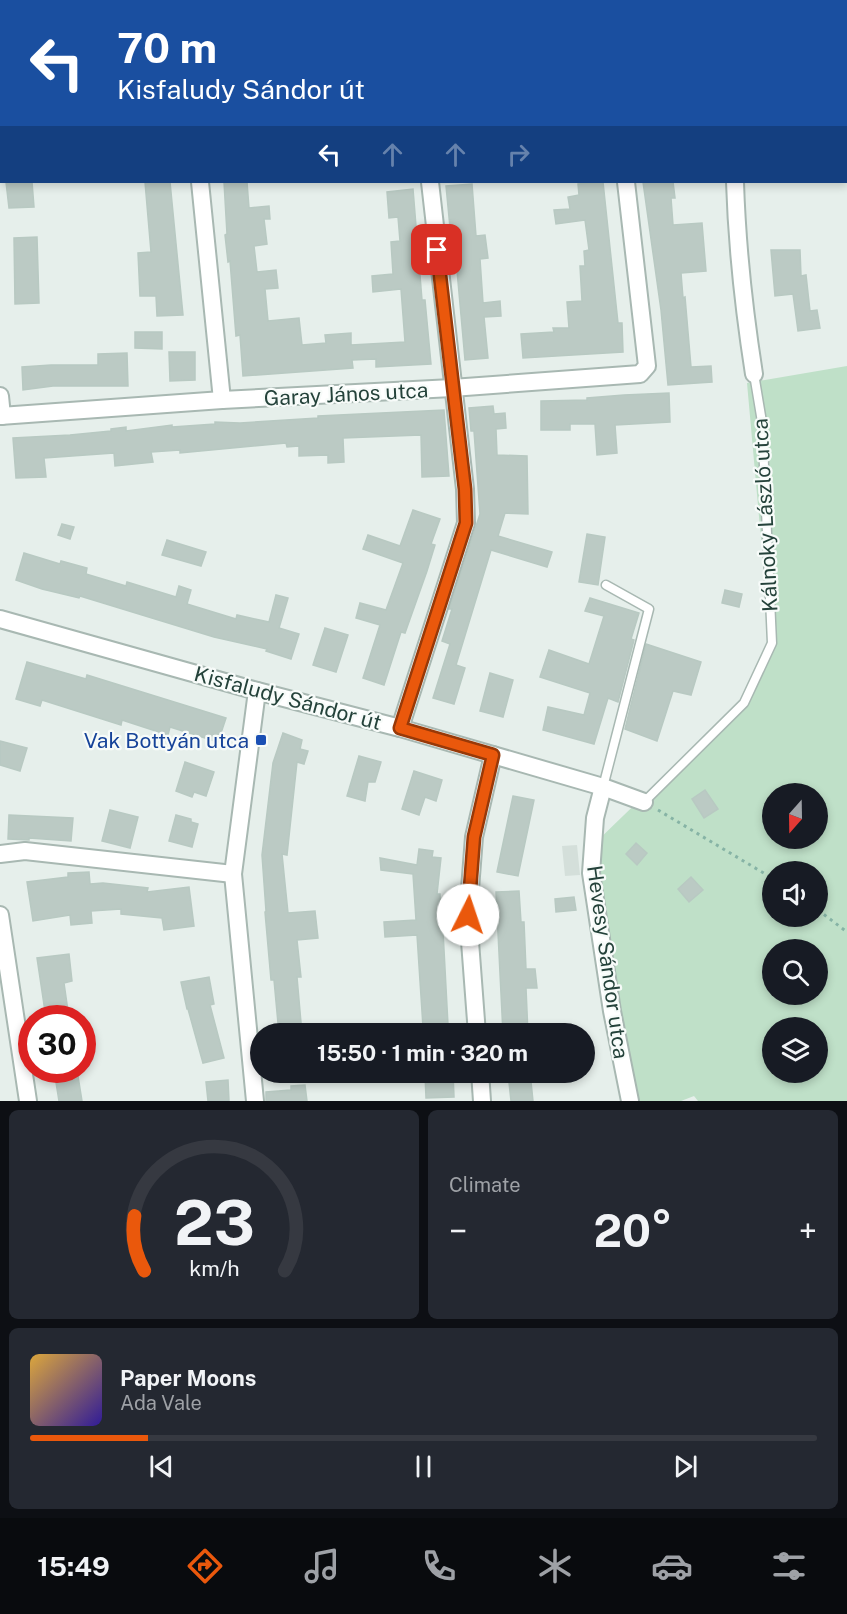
<!DOCTYPE html>
<html lang="en">
<head>
<meta charset="utf-8">
<style>
	:root { --surface:#171b24; --page:#242831; --text:#f1f3f6; --muted:#9ea1a6; --line:#363941; --accent:#ea580c }
	body { margin:0; font-family:"Public Sans",sans-serif; background:var(--page); color:var(--text); height:100vh; display:flex; flex-direction:column; font-size:22px; white-space:nowrap }
	* { box-sizing:border-box; margin:0 }
	p { font-size:20px; color:var(--muted) }
	.icon { flex:none; width:33px; height:33px; fill:none; stroke:currentColor; stroke-width:2; stroke-linecap:round; stroke-linejoin:round }
	.map { position:relative; height:1101px; overflow:hidden }
	.panel { display:flex; flex-direction:column; gap:9px; padding:9px; background:#0d0f14; flex:1 }
	.panel>* { flex:none }
	.guide { position:absolute; left:0px; top:0px; width:848px; height:183px; box-shadow:0 3px 9px #0003; background:#1a4fa0; color:#fff; overflow:hidden }
	.needle { width:39px; rotate:200deg }
	.buttons { position:absolute; left:762px; top:783px; display:grid; gap:12px }
	.buttons a { display:grid; place-items:center; width:66px; height:66px; border-radius:50%; background:var(--surface); box-shadow:0 3px 9px #0003; font-size:30px }
	.speed { position:absolute; left:18px; top:1005px; display:flex; gap:12px; font-size:30px; font-weight:700; text-align:center }
	.speed>* { display:grid; place-content:center; width:78px; height:78px; border-radius:50%; background:var(--surface); box-shadow:0 3px 9px #0003; line-height:1 }
	.speed .limit { border:9px solid #d22; background:#fff; color:#111 }
	.pin { position:absolute; display:grid; place-items:center; width:51px; height:51px; color:#fff; margin:-26px; border-radius:12px; box-shadow:0 3px 9px #0006 }
	.me { position:absolute; width:66px; margin:-33px; rotate:4deg; stroke-linejoin:round; filter:drop-shadow(0 0 4px #0008) }
	.turn { display:flex; align-items:center; gap:21px; height:126px; padding:0 18px; font-size:27px }
	.turn .icon { width:78px; height:78px; stroke-width:2.5 }
	.turn b { display:block; font-size:42px; line-height:51px }
	.lanes { display:flex; align-items:center; height:57px; padding:0 18px; background:#0003; justify-content:center; gap:30px; direction:ltr }
	.lanes .off { opacity:.35 }
	.big { font-size:45px; font-weight:700; line-height:1.1 }
	.panel .card { flex:1; display:flex; flex-direction:column; justify-content:center; gap:9px; min-width:0; padding:0 21px; border-radius:9px; background:var(--page) }
	.panel .dial { align-items:center; gap:0 }
	.dial svg { height:156px; overflow:visible; fill:none; stroke:var(--line); stroke-width:7; stroke-linecap:round; text-anchor:middle }
	.dial text { fill:var(--text); stroke:none }
	.song { display:flex; align-items:center; gap:18px }
	.cover { width:72px; height:72px; border-radius:9px; background:linear-gradient(135deg,hsl(40 70% 55%),hsl(250 70% 35%)) }
	.played { height:6px; border-radius:3px; background:linear-gradient(90deg,var(--accent) 15%,var(--line) 15%) }
	.keys { display:flex; justify-content:space-around; direction:ltr }
	.heat { display:flex; justify-content:space-between; align-items:center; font-size:33px; direction:ltr }
	.panel .tiles { flex:1; display:grid; gap:9px; grid-template-columns:1fr 1fr }
	.card:last-child { grid-column:span 2 }
	.trip { position:absolute; left:250px; top:1023px; width:345px; height:60px; border-radius:30px; background:var(--surface); box-shadow:0 3px 9px #0003; font-weight:700; line-height:60px; text-align:center }
	.tabs { display:flex; height:96px; justify-content:space-around; align-items:center; background:#090b0e; color:var(--muted) }
	.tabs .icon { width:42px; height:42px }
	.tabs .current { color:var(--accent) }
	.tabs b { font-size:27px; color:var(--text) }
	.map>svg:first-child { display:block }
	.built { fill:#d4dfda }
	.green { fill:#bfe0c8; fill-rule:evenodd }
	.building { fill:#bbcac4; stroke:#b8c9c2; stroke-width:1.5 }
	.lines { fill:none; stroke-linecap:round; stroke-linejoin:round }
	.lane-casing { stroke:#a8b8b2; stroke-width:11 }
	.street-casing { stroke:#a8b8b2; stroke-width:20 }
	.path { stroke:#86b3a5; stroke-width:3; stroke-dasharray:3 4.5; stroke-linecap:butt }
	.lane { stroke:#fff; stroke-width:8 }
	.street { stroke:#fff; stroke-width:16 }
	.route-casing { stroke:#983908; stroke-width:15 }
	.route { stroke:#ea580c; stroke-width:10 }
	.transit-dot { fill:#1a4fb4; stroke:#f7fbf9; stroke-width:2 }
	.labels { text-anchor:middle; dominant-baseline:central; stroke-width:4.5; stroke-linejoin:round; paint-order:stroke }
	.street-label { font-size:21px; fill:#24423a; stroke:#f7fbf9 }
	.transit-label { font-size:21px; fill:#164399; stroke:#f7fbf9; text-anchor:end }
</style>
</head>
<body>
<div class="map">
<svg width="847" height="1101" viewBox="0 0 847 1101">
	<rect width="100%" height="100%" fill="#e6efeb"/>
	<!-- built -->
	<path class="built" d="M 577,845 L 580,875 L 565,876 L 562,846 Z"/>
	<!-- green -->
	<path class="green" d="M 847,366 L 847,1101 L 698,1101 L 694,1096 L 681,1101 L 635,1101 L 592,846 L 750,693 L 764,672 L 770,639 L 747,383 ZM 772,794 L 818,794 L 818,838 L 772,838 ZM 772,872 L 818,872 L 818,916 L 772,916 ZM 772,950 L 818,950 L 818,994 L 772,994 ZM 772,1028 L 818,1028 L 818,1072 L 772,1072 Z"/>
	<!-- building -->
	<g class="building">
		<path d="M 6,182 L 32,182 L 34,207 L 9,208 Z"/>
		<path d="M 145,182 L 170,182 L 183,315 L 157,316 L 156,296 L 140,296 L 138,253 L 151,252 Z"/>
		<path d="M 224,182 L 247,182 L 249,208 L 269,206 L 270,219 L 264,219 L 267,244 L 254,246 L 257,272 L 276,270 L 278,288 L 265,289 L 268,321 L 299,318 L 302,345 L 326,343 L 325,335 L 351,333 L 351,345 L 405,342 L 401,289 L 373,292 L 372,276 L 393,274 L 391,242 L 400,241 L 398,217 L 389,218 L 387,192 L 413,189 L 422,300 L 425,300 L 431,364 L 376,367 L 376,359 L 352,360 L 353,368 L 243,376 L 240,335 L 236,336 L 230,261 L 228,262 L 225,235 L 227,234 Z"/>
		<path d="M 603,182 L 618,323 L 622,323 L 623,352 L 523,358 L 521,334 L 554,332 L 553,328 L 569,328 L 567,302 L 582,301 L 580,266 L 585,266 L 584,251 L 589,250 L 585,220 L 556,224 L 554,210 L 570,209 L 568,197 L 579,195 L 578,184 Z"/>
		<path d="M 643,182 L 673,182 L 675,198 L 671,198 L 673,225 L 702,223 L 706,271 L 681,273 L 683,298 L 685,297 L 691,367 L 711,366 L 712,382 L 668,385 L 661,310 Z"/>
		<path d="M 472,184 L 476,236 L 485,235 L 488,258 L 480,259 L 483,303 L 500,301 L 501,316 L 484,317 L 488,358 L 465,360 L 455,248 L 452,248 L 446,186 Z"/>
		<path d="M 37,237 L 39,303 L 15,304 L 14,238 Z"/>
		<path d="M 771,250 L 800,250 L 801,276 L 806,275 L 810,311 L 817,310 L 820,328 L 798,331 L 793,294 L 775,296 Z"/>
		<path d="M 135,332 L 162,332 L 162,349 L 135,348 Z"/>
		<path d="M 169,352 L 195,352 L 195,380 L 170,381 Z"/>
		<path d="M 127,353 L 128,386 L 53,386 L 23,390 L 22,367 L 51,365 L 98,365 L 98,354 Z"/>
		<path d="M 669,393 L 670,422 L 615,425 L 617,453 L 597,455 L 595,424 L 570,424 L 570,430 L 541,430 L 541,401 L 587,400 L 587,398 L 624,395 Z"/>
		<path d="M 493,406 L 494,414 L 505,413 L 506,428 L 496,429 L 497,455 L 527,456 L 528,514 L 505,513 L 498,536 L 552,552 L 547,567 L 491,550 L 456,665 L 465,668 L 454,704 L 433,698 L 450,644 L 442,641 L 452,609 L 449,609 L 480,514 L 474,431 L 471,431 L 469,408 Z"/>
		<path d="M 444,410 L 449,476 L 422,477 L 421,435 L 343,438 L 344,462 L 328,463 L 328,455 L 299,456 L 299,446 L 287,447 L 286,443 L 180,453 L 180,450 L 151,452 L 153,462 L 115,466 L 114,453 L 44,458 L 46,477 L 16,478 L 13,438 L 70,435 L 111,431 L 111,429 L 126,427 L 126,431 L 172,425 L 172,427 L 215,424 L 215,422 L 240,423 L 318,418 L 318,416 Z"/>
		<path d="M 413,510 L 440,519 L 431,544 L 435,545 L 427,571 L 405,633 L 401,632 L 384,685 L 363,678 L 380,625 L 356,618 L 360,603 L 386,610 L 403,563 L 363,549 L 368,535 L 400,546 Z"/>
		<path d="M 62,524 L 74,527 L 70,539 L 58,535 Z"/>
		<path d="M 587,534 L 605,537 L 598,585 L 579,582 Z"/>
		<path d="M 167,540 L 206,552 L 201,566 L 162,555 Z"/>
		<path d="M 24,553 L 60,564 L 61,561 L 87,568 L 86,574 L 126,586 L 127,582 L 176,597 L 179,586 L 191,590 L 187,604 L 236,619 L 237,615 L 269,622 L 276,595 L 288,598 L 279,628 L 299,634 L 291,659 L 266,651 L 267,649 L 214,637 L 80,596 L 79,598 L 42,589 L 16,580 Z"/>
		<path d="M 725,590 L 742,594 L 739,607 L 722,603 Z"/>
		<path d="M 590,598 L 639,613 L 631,639 L 634,640 L 618,702 L 608,698 L 594,744 L 543,730 L 548,707 L 584,715 L 590,693 L 540,677 L 549,650 L 589,664 L 604,616 L 585,611 Z"/>
		<path d="M 325,628 L 348,635 L 336,672 L 313,665 Z"/>
		<path d="M 646,644 L 701,662 L 691,695 L 673,691 L 657,741 L 625,729 Z"/>
		<path d="M 27,662 L 86,679 L 87,675 L 226,718 L 218,742 L 170,727 L 168,735 L 122,720 L 121,725 L 42,700 L 40,706 L 16,699 Z"/>
		<path d="M 490,673 L 513,680 L 503,717 L 480,711 Z"/>
		<path d="M 283,733 L 302,740 L 300,749 L 308,751 L 304,764 L 297,762 L 287,855 L 282,854 L 288,913 L 315,911 L 318,938 L 297,940 L 301,977 L 297,977 L 302,1034 L 279,1034 L 274,980 L 271,980 L 265,912 L 266,911 L 262,855 L 273,763 Z"/>
		<path d="M 0,741 L 27,748 L 20,771 L 0,765 Z"/>
		<path d="M 359,756 L 381,762 L 375,782 L 368,782 L 365,801 L 347,796 Z"/>
		<path d="M 185,762 L 214,772 L 206,796 L 194,792 L 192,797 L 176,791 Z"/>
		<path d="M 414,771 L 442,780 L 436,801 L 425,797 L 419,815 L 402,809 Z"/>
		<path d="M 705,790 L 718,809 L 704,818 L 692,799 Z"/>
		<path d="M 513,796 L 534,800 L 518,876 L 497,872 Z"/>
		<path d="M 110,810 L 138,817 L 130,848 L 102,841 Z"/>
		<path d="M 9,815 L 73,818 L 71,841 L 29,838 L 29,840 L 8,839 Z"/>
		<path d="M 176,815 L 191,819 L 191,822 L 198,824 L 192,847 L 169,841 Z"/>
		<path d="M 636,843 L 647,853 L 637,865 L 626,854 Z"/>
		<path d="M 419,849 L 433,851 L 432,857 L 441,858 L 437,894 L 440,894 L 441,931 L 443,931 L 448,1025 L 423,1027 L 417,935 L 385,937 L 384,922 L 416,920 L 413,874 L 381,870 L 380,858 L 417,865 Z"/>
		<path d="M 89,872 L 90,884 L 103,883 L 148,888 L 147,892 L 189,887 L 194,926 L 164,930 L 162,918 L 121,914 L 121,909 L 91,911 L 92,923 L 71,925 L 70,915 L 33,921 L 27,882 L 68,877 L 68,873 Z"/>
		<path d="M 691,877 L 703,890 L 689,902 L 678,889 Z"/>
		<path d="M 519,891 L 521,922 L 524,922 L 526,969 L 535,969 L 537,988 L 526,988 L 528,1034 L 503,1034 L 496,892 Z"/>
		<path d="M 574,897 L 576,910 L 556,912 L 555,899 Z"/>
		<path d="M 69,954 L 72,981 L 64,983 L 69,1018 L 46,1018 L 37,958 Z"/>
		<path d="M 209,977 L 214,1004 L 210,1005 L 224,1058 L 203,1063 L 188,1009 L 187,1009 L 181,982 Z"/>
		<path d="M 54,1070 L 77,1070 L 82,1101 L 59,1101 Z"/>
		<path d="M 530,1072 L 533,1101 L 511,1101 L 508,1073 Z"/>
		<path d="M 453,1073 L 454,1097 L 426,1098 L 425,1074 Z"/>
		<path d="M 228,1080 L 229,1101 L 208,1101 L 206,1082 Z"/>
		<path d="M 305,1085 L 307,1101 L 266,1101 L 266,1092 L 291,1090 L 291,1086 Z"/>
	</g>
	<g class="lines">
		<!-- lane casing -->
		<g class="lane-casing">
			<g id="lane">
				<path d="M 603,787 L 649,609 L 606,585"/>
				<path d="M 644,802 L 744,703 L 772,643 L 762,422 L 754,374"/>
			</g>
		</g>
		<!-- street casing -->
		<g class="street-casing">
			<g id="street">
				<path d="M 181,0 L 181,2"/>
				<path d="M 411,0 L 411,2"/>
				<path d="M 536,0 L 536,2"/>
				<path d="M 725,2 L 725,0"/>
				<path d="M 0,113 L 2,113"/>
				<path d="M 200,182 L 222,400"/>
				<path d="M 735,182 C 737,246 744,310 754,374"/>
				<path d="M 0,396 L 2,416"/>
				<path d="M 0,416 L 222,400 L 452,388 L 640,374 L 647,366 L 626,182"/>
				<path d="M 0,619 L 257,691 L 400,728 L 603,787 L 644,802"/>
				<path d="M 400,728 L 466,523 L 465,489 L 430,182"/>
				<path d="M 603,787 L 595,818 L 591,873 L 612,1011 L 630,1101"/>
				<path d="M 0,854 L 25,851 L 233,874"/>
				<path d="M 0,915 L 28,1101"/>
				<path d="M 477,1034 L 468,915 L 474,837 L 493,755"/>
				<path d="M 480,1072 L 482,1101"/>
				<path d="M 255,1101 L 233,874 L 257,691"/>
			</g>
		</g>
		<!-- path -->
		<g class="path">
			<path d="M 658,810 L 772,878"/>
			<path d="M 818,910 L 847,932"/>
		</g>
		<!-- lane -->
		<use href="#lane" class="lane"/>
		<!-- street -->
		<use href="#street" class="street"/>
	</g>
	<g class="lines">
		<!-- route casing -->
		<g class="route-casing">
			<path id="route" d="M 437,250 L 465,489 L 466,523 L 400,728 L 493,755 L 474,837 L 468,915"/>
		</g>
		<!-- route -->
		<use href="#route" class="route"/>
	</g>
	<!-- markers -->
	<rect class="transit-dot" x="255" y="734" width="12" height="12" rx="3"/>
	<g class="labels">
		<!-- street labels -->
		<g class="street-label">
			<text transform="translate(346 394) rotate(-3)">Garay János utca</text>
			<text transform="translate(765 515) rotate(-93)">Kálnoky László utca</text>
			<text transform="translate(288 698) rotate(15)">Kisfaludy Sándor út</text>
			<text transform="translate(608 962) rotate(82)">Hevesy Sándor utca</text>
		</g>
		<!-- transit labels -->
		<g class="transit-label">
			<text x="249" y="740">Vak Bottyán utca</text>
		</g>
	</g>
</svg>
<div class="buttons">
<a><svg class="needle" viewBox="-14 -14 28 28"><path d="M0-13l5 13h-10z" fill="#e53935"/><path d="M0 13l5-13h-10z" fill="#9ea1a6"/></svg></a>
<a><svg class="icon" aria-label="sound" viewBox="0 0 24 24"><path d="M4 9h4l5-4v14l-5-4H4zM17 9q2 3 0 6"/></svg></a>
<a><svg class="icon" aria-label="search" viewBox="0 0 24 24"><circle cx="10" cy="10" r="6"/><path d="M15 15l6 6"/></svg></a>
<a><svg class="icon" aria-label="layers" viewBox="0 0 24 24"><path d="M12 4l9 5-9 5-9-5zM3 14l9 5 9-5"/></svg></a>
</div>
<div class="speed"><div class="limit">30</div></div>
<div class="pin" style="left:437px;top:250px;background:#d93025"><svg class="icon" aria-label="arrive" viewBox="0 0 24 24"><path d="M6 21V4h12l-3 4 3 4H6"/></svg></div>
<svg class="me" style="left:468px;top:915px" viewBox="-20 -20 40 40"><circle r="19" fill="#fff"/><path d="M0-13L10 11 0 6-10 11z" fill="#ea580c"/></svg>
<div class="trip">15:50 · 1 min · 320 m</div>
<div class="guide">
<div class="turn"><svg class="icon" aria-label="left" viewBox="0 0 24 24"><path d="M17 20v-9H6M10 6l-5 5 5 5"/></svg><div><b>70 m</b>Kisfaludy Sándor út</div></div>
<div class="lanes"><svg class="icon" aria-label="left" viewBox="0 0 24 24"><path d="M17 20v-9H6M10 6l-5 5 5 5"/></svg><svg class="icon off" aria-label="ahead" viewBox="0 0 24 24"><path d="M12 20V5M6 11l6-6 6 6"/></svg><svg class="icon off" aria-label="ahead" viewBox="0 0 24 24"><path d="M12 20V5M6 11l6-6 6 6"/></svg><svg class="icon off" aria-label="right" viewBox="0 0 24 24"><path d="M7 20v-9h11M14 6l5 5-5 5"/></svg></div>
</div>
</div>
<section class="panel">
<div class="tiles">
<div class="card dial"><svg viewBox="0 0 100 80">
<path d="M14 69A42 42 0 1 1 86 69"/>
<path d="M14 69A42 42 0 0 1 9 41" stroke="#ea580c"/>
<text x="50" y="56" font-size="32" font-weight="700">23</text>
<text x="50" y="72" font-size="11">km/h</text>
</svg></div>
<div class="card"><p>Climate</p>
<div class="heat"><a>−</a><b class="big">20°</b><a>+</a></div>
</div>
<div class="card">
<div class="song"><i class="cover"></i><div><b>Paper Moons</b><p>Ada Vale</p></div></div>
<div class="played"></div>
<div class="keys"><svg class="icon" aria-label="previous" viewBox="0 0 24 24"><path d="M18 5L8 12l10 7zM5 5v14"/></svg><svg class="icon" aria-label="pause" viewBox="0 0 24 24"><path d="M8 5v14M16 5v14"/></svg><svg class="icon" aria-label="next" viewBox="0 0 24 24"><path d="M6 5l10 7-10 7zM19 5v14"/></svg></div>
</div>
</div>
</section>
<nav class="tabs">
<b>15:49</b>
<svg class="icon current" aria-label="directions" viewBox="0 0 24 24"><path d="M12 3l9 9-9 9-9-9zM9 14v-3h6M13 9l2 2-2 2"/></svg>
<svg class="icon" aria-label="music" viewBox="0 0 24 24"><path d="M9 18V5l10-2v13"/><circle cx="6" cy="18" r="3"/><circle cx="16" cy="16" r="3"/></svg>
<svg class="icon" aria-label="phone" viewBox="0 0 24 24"><path d="M5 4h4l2 5-3 2q2 4 5 5l2-3 5 2v4C11 20 4 13 5 4z"/></svg>
<svg class="icon" aria-label="climate" viewBox="0 0 24 24"><path d="M12 3v18M4 7l16 10M4 17L20 7"/></svg>
<svg class="icon" aria-label="car" viewBox="0 0 24 24"><path d="M5 17H2v-5l4-1 3-4h7l3 4 3 1v5h-3M9 17h6M6 11h13"/><circle cx="7" cy="17" r="2"/><circle cx="17" cy="17" r="2"/></svg>
<svg class="icon" aria-label="filters" viewBox="0 0 24 24"><path d="M4 7h16M4 17h16"/><circle cx="9" cy="7" r="2"/><circle cx="15" cy="17" r="2"/></svg>
</nav>
</body>
</html>
